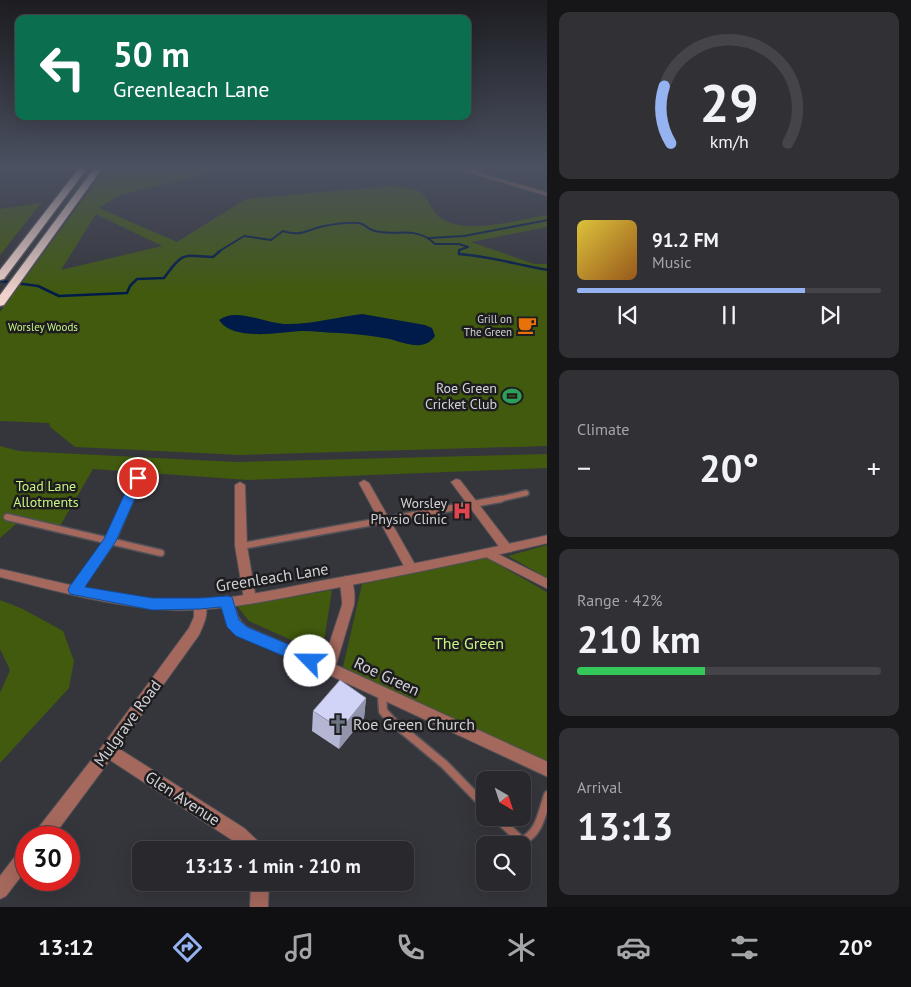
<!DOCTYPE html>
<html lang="en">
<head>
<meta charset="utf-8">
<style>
	:root { --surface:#28282d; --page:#303035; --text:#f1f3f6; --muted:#a5a6aa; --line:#444449; --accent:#95b2f1 }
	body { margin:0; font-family:"PT Sans",sans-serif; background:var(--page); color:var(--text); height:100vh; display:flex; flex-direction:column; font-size:19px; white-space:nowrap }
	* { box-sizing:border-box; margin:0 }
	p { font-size:16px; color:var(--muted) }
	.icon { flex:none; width:28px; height:28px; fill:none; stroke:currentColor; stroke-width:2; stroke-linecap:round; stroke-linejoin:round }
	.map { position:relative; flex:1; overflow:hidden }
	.panel { display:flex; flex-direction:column; gap:12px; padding:12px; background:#161619; width:364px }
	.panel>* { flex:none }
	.hud { position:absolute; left:15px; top:15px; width:456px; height:105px; border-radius:10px; box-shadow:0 5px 20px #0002,0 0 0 1px var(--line); background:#0b6e4f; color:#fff; overflow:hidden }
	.needle { width:32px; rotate:141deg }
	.fabs { position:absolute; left:476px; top:771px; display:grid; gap:10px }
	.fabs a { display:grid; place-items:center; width:55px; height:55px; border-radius:10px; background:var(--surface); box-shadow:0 5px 20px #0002,0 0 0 1px var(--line); font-size:25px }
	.speed { position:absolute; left:15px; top:826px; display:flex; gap:10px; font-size:25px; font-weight:700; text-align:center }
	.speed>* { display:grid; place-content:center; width:65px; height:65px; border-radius:50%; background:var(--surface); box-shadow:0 5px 20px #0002,0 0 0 1px var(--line); line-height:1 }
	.speed .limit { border:8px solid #d22; background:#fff; color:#111 }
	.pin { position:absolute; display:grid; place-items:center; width:42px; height:42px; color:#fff; margin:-21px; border:2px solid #fff; border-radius:50%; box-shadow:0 1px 5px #0007 }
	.me { position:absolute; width:55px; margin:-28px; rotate:293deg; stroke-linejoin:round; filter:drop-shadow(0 0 4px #0008) }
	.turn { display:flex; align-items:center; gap:18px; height:105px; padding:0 15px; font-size:22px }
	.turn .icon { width:65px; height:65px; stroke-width:2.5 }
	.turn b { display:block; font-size:35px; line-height:42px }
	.big { font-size:38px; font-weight:700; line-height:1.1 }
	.panel .widget { flex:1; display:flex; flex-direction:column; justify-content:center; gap:8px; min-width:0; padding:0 18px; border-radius:10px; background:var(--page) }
	.panel .dial { align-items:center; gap:0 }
	.dial svg { height:130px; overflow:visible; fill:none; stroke:var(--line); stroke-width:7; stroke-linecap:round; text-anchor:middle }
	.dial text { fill:var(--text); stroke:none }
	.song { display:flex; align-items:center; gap:15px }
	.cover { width:60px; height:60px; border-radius:8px; background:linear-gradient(135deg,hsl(50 70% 55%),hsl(30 70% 35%)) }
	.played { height:5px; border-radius:2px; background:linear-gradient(90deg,var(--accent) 75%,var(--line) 75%) }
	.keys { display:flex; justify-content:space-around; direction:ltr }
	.heat { display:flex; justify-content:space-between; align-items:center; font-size:28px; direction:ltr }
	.charge { height:8px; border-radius:4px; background:linear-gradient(90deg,#34c759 42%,var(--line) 0) }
	.trip { position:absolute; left:132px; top:841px; width:282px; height:50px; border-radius:10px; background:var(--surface); box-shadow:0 5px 20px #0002,0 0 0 1px var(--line); font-weight:700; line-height:50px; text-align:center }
	.tabs { display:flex; height:80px; justify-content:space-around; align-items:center; background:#101012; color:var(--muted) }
	.tabs .icon { width:35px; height:35px }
	.tabs .on { color:var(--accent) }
	.tabs b { font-size:22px; color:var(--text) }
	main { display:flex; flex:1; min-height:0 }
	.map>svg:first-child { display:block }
	.green { fill:#415a0d; fill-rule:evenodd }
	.water { fill:#001a49 }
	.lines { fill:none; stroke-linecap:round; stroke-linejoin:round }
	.stream-far1 { stroke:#001a49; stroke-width:2 }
	.stream { stroke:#001a49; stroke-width:2.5 }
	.service-far2-casing { stroke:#515158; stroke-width:8 }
	.service-far1-casing { stroke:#515158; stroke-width:9 }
	.service-casing { stroke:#515158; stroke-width:11 }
	.minor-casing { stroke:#515158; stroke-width:2 }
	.tertiary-casing { stroke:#515158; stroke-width:2 }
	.motorway-casing { stroke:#515158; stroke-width:3 }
	.service-far2 { stroke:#a5685d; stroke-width:5 }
	.service-far1 { stroke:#a5685d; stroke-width:6 }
	.service { stroke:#a5685d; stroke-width:8 }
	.minor { fill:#a5685d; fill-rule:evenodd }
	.tertiary { fill:#a5685d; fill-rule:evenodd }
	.motorway { fill:#f0d1cb; fill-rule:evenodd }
	.wall { fill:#b4b6d4 }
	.shaded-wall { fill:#9294ac }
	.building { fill:#d1d4f6; stroke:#9294ac }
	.route { fill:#1a73e8; stroke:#114b97 }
	.labels { text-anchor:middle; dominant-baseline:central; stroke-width:5; stroke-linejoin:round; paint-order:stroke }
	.far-poi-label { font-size:11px; fill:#d1d1d6; stroke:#1d1d20; text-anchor:end }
	.far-park-label { font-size:11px; fill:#c8f482; stroke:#1d1d20 }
	.poi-label { font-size:14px; fill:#d1d1d6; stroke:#1d1d20; text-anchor:end }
	.park-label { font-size:14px; fill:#c8f482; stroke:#1d1d20 }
	.near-street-label { font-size:16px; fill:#d1d1d6; stroke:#1d1d20 }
	.near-park-label { font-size:16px; fill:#c8f482; stroke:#1d1d20 }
	.near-poi-label { font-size:16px; fill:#d1d1d6; stroke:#1d1d20; text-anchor:start }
</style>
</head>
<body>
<main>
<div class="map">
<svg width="548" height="907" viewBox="0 0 548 907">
	<rect width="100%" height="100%" fill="#35353c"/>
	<!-- green -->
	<g class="green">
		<path d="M 107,167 L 234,167 L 118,196 L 99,208 L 177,242 L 246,199 L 388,186 C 398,187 414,187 422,193 C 429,199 431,210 438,216 C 462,237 518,220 547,215 L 547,227 L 471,242 L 534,264 L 547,264 L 547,446 L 240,455 L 75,447 L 50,427 L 49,423 L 0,421 L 0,312 ZM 96,214 L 162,246 L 61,270 Z"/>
		<path d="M 41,203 L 0,255 L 0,209 Z"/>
		<path d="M 0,446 L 19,451 L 236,462 L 547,454 L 548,468 L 248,480 L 93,469 L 60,526 L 22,519 L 0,538 Z"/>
		<path d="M 547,545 L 547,578 L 508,556 Z"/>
		<path d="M 487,558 L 547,592 L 547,768 L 343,667 L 362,584 Z"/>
		<path d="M 332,590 L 322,654 L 249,621 L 237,606 Z"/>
		<path d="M 0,600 L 23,609 L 63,631 L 74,661 L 69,688 L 0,763 L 0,693 L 10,670 L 0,649 Z"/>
	</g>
	<!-- water -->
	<path class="water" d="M 362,314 L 425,325 L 432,328 L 435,336 C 424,352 405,343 390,339 C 374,336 357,334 340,333 C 328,333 315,331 302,331 C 279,332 233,342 219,320 C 236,307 264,323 284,324 C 308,325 338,317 362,314 Z"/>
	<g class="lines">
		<!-- stream-far1 -->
		<g class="stream-far1">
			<path d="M 429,238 L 464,236 L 548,220"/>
			<path d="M 218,252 L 244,236 L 271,240 L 283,231 C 301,237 306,230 324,226 C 334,224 349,222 359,223 C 365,224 367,228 372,230 C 392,238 415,224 435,244 L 459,244 L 468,247 L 459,250 L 459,252"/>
		</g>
		<!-- stream -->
		<g class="stream">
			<path d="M 459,251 L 459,254 C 489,256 518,265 548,270"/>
			<path d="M 0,281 L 38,286 L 59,296 L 127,293 L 130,286 L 137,279 L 164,278 C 183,252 181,255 213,257 L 220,251"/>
		</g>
		<!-- service-far2 casing -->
		<g class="service-far2-casing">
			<path id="service-far2" d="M 496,500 L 526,493"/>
		</g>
		<!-- service-far1 casing -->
		<g class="service-far1-casing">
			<g id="service-far1">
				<path d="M 7,517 L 161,553"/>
				<path d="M 242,546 L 501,499"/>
			</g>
		</g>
		<!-- service casing -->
		<g class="service-casing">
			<g id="service">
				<path d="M 382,694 L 383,711 L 391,720 L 444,764 L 485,806"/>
				<path d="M 497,818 L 522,841 C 540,833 542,812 548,795"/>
			</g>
		</g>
		<!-- minor casing -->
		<g class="minor-casing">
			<g id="minor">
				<path d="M 450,167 C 457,167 465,171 472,170 C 478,169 482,167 488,167 L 476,172 L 548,193 L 548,196 Z"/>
				<path d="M 138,475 L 143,478 L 116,541 L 79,593 L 75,595 L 71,593 L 69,590 L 71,587 L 105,540 L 133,478 Z"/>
				<path d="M 456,479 L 460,480 L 511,546 L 513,549 L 511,552 L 503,552 L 451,482 Z"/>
				<path d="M 364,480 L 369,483 L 417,568 L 415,571 L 411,572 L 407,571 L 405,568 L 359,483 Z"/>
				<path d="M 240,482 L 245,485 L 247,546 L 256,599 L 254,602 L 250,604 L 246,602 L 244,599 L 235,546 L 235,485 Z"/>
				<path d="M 488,549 L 548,579 L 548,589 L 484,556 L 482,553 L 484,550 Z"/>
				<path d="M 346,576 L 350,578 C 355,586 355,596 354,605 L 336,665 L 548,762 L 548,777 L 323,672 L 237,635 L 227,623 L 221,601 L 223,598 L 227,596 L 231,598 C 238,610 235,618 247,627 L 324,660 L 342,605 C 343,597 338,585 342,578 Z"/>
				<path d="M 200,599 L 204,601 C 210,612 204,624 199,635 L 118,748 L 244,828 L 261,844 L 263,850 L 243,850 L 232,840 L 110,760 L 52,838 L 33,838 L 35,832 L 103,745 L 189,628 L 194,617 L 194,604 L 196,601 Z"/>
				<path d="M 26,848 L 26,870 L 6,896 L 0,899 L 0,876 L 20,850 Z"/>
				<path d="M 251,882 L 269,882 L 268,907 L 250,907 Z"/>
			</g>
		</g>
		<!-- tertiary casing -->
		<g class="tertiary-casing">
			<path id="tertiary" d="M 548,535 L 548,543 C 473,561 399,576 325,590 C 274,599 223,612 171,610 C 112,607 57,591 0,577 L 0,569 C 57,581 113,598 171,600 C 223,602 274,590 325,580 C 399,567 473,552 548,535 Z"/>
		</g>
		<!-- motorway casing -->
		<g class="motorway-casing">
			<g id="motorway">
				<path d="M 80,167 L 88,167 L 4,279 L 0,280 L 0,270 Z"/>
				<path d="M 95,167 L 103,167 L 4,305 L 0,306 L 0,295 Z"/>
			</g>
		</g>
		<!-- service-far2 -->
		<use href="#service-far2" class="service-far2"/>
		<!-- service-far1 -->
		<use href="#service-far1" class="service-far1"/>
		<!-- service -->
		<use href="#service" class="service"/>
		<!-- minor -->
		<use href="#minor" class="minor"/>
		<!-- tertiary -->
		<use href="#tertiary" class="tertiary"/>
		<!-- motorway -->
		<use href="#motorway" class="motorway"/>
	</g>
	<!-- wall -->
	<g class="wall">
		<path d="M 519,320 L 536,325 L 524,328 L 518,325 Z"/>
		<path d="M 366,698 L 364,718 L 339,749 L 312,731 L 313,711 Z"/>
	</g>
	<!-- shaded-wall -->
	<g class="shaded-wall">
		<path d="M 537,320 L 536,325 L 524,328 L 525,324 Z"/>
		<path d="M 366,698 L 364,718 L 339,749 L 341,729 Z"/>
	</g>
	<!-- building -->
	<g class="building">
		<path d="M 532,317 L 537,320 L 525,324 L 519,320 Z"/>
		<path d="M 340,680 L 366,698 L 341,729 L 313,711 Z"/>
	</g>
	<!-- sky -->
	<linearGradient id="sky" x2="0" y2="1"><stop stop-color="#1d1d21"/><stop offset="0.57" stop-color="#4b5161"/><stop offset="1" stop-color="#4b5161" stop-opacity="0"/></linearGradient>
	<rect width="548" height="294" fill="url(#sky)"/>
	<!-- route -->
	<path class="route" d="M 138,474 L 144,478 L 116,541 L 85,587 L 152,598 L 200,598 L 227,596 L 232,597 L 239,620 L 247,627 L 316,656 L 318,661 L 316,665 L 310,667 L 305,665 L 236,636 L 227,627 L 221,607 L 200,609 L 152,610 L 70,594 L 68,590 L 70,586 L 104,539 L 132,478 Z"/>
	<!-- icons -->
	<defs>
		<g id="cafe-bare" transform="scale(1.5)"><path d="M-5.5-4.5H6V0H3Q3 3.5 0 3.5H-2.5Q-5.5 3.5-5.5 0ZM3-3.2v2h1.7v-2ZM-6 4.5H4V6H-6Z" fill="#e8710a" stroke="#1d1d20" stroke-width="2.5" paint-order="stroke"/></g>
		<g id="stadium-bare" transform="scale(1.5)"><path d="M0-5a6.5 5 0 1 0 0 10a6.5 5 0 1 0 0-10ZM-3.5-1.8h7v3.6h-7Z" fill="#2e9e5b" stroke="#1d1d20" stroke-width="2.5" paint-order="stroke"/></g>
		<g id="hospital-bare" transform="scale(1.5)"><path d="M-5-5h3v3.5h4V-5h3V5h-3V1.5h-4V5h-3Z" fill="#e0444e" stroke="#1d1d20" stroke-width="2.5" paint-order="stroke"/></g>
		<g id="church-bare" transform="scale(1.5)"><path d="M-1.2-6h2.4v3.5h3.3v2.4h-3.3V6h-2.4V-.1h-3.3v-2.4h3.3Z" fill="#6b7280" stroke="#1d1d20" stroke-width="2.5" paint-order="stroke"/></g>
	</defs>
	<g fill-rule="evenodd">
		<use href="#cafe-bare" x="527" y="325"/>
		<use href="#stadium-bare" x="512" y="396"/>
		<use href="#hospital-bare" x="462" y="511"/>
		<use href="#church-bare" x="338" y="724"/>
	</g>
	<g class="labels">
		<!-- far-poi labels -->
		<g class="far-poi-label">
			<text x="512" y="319">Grill on<tspan x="512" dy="13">The Green</tspan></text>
		</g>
		<!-- far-park labels -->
		<g class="far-park-label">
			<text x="43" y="327">Worsley Woods</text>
		</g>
		<!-- poi labels -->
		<g class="poi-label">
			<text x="497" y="388">Roe Green<tspan x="497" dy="16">Cricket Club</tspan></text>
			<text x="447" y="503">Worsley<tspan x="447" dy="16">Physio Clinic</tspan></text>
		</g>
		<!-- park labels -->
		<g class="park-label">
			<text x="46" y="486">Toad Lane<tspan x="46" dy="16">Allotments</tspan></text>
		</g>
		<!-- near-street labels -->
		<g class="near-street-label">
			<text transform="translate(272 577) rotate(-9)">Greenleach Lane</text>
			<text transform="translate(387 676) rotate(25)">Roe Green</text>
			<text transform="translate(127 723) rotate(-54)">Mulgrave Road</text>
			<text transform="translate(183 798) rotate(33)">Glen Avenue</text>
		</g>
		<!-- near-park labels -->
		<g class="near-park-label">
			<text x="469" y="643">The Green</text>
		</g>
		<!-- near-poi labels -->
		<g class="near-poi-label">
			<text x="353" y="724">Roe Green Church</text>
		</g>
	</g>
</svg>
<div class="fabs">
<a><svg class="needle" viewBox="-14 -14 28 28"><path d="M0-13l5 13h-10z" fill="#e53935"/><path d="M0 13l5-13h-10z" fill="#a5a6aa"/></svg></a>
<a><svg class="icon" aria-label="search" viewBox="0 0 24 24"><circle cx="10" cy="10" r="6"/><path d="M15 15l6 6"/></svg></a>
</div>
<div class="speed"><div class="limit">30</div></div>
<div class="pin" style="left:138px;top:478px;background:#d93025"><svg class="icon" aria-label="arrive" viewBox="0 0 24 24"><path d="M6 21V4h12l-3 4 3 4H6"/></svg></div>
<svg class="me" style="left:310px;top:661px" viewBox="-20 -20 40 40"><circle r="19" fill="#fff"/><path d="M0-13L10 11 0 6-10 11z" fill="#1a73e8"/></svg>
<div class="trip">13:13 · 1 min · 210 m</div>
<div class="hud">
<div class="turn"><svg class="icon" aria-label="left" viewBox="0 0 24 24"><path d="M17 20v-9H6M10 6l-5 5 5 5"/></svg><div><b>50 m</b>Greenleach Lane</div></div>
</div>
</div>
<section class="panel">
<div class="widget dial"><svg viewBox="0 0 100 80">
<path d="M14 69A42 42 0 1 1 86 69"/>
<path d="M14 69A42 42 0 0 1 10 34" stroke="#95b2f1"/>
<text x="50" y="56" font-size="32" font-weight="700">29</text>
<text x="50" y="72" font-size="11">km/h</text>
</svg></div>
<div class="widget">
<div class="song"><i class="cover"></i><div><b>91.2 FM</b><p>Music</p></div></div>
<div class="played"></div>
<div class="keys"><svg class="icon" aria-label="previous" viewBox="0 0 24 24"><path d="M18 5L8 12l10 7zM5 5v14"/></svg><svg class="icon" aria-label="pause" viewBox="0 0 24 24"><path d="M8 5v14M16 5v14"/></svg><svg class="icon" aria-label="next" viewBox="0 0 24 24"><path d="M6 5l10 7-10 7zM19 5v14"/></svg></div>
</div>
<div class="widget"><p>Climate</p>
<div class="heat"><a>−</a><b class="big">20°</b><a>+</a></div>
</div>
<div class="widget"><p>Range · 42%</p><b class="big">210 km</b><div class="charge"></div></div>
<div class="widget"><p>Arrival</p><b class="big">13:13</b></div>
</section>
</main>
<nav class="tabs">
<b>13:12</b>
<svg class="icon on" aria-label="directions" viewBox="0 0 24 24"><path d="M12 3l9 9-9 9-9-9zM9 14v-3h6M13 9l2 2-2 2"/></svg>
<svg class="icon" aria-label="music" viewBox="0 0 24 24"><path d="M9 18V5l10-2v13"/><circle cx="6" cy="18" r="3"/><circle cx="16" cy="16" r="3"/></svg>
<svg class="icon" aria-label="phone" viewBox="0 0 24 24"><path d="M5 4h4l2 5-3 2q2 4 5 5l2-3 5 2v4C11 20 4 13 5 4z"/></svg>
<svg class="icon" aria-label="climate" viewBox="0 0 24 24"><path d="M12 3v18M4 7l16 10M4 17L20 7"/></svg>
<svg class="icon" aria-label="car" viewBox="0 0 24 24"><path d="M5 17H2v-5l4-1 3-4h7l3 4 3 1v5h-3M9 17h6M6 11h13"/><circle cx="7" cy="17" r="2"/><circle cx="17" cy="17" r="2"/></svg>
<svg class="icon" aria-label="filters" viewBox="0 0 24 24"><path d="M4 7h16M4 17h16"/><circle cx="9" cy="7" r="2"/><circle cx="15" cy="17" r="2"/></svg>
<b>20°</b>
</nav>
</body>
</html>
